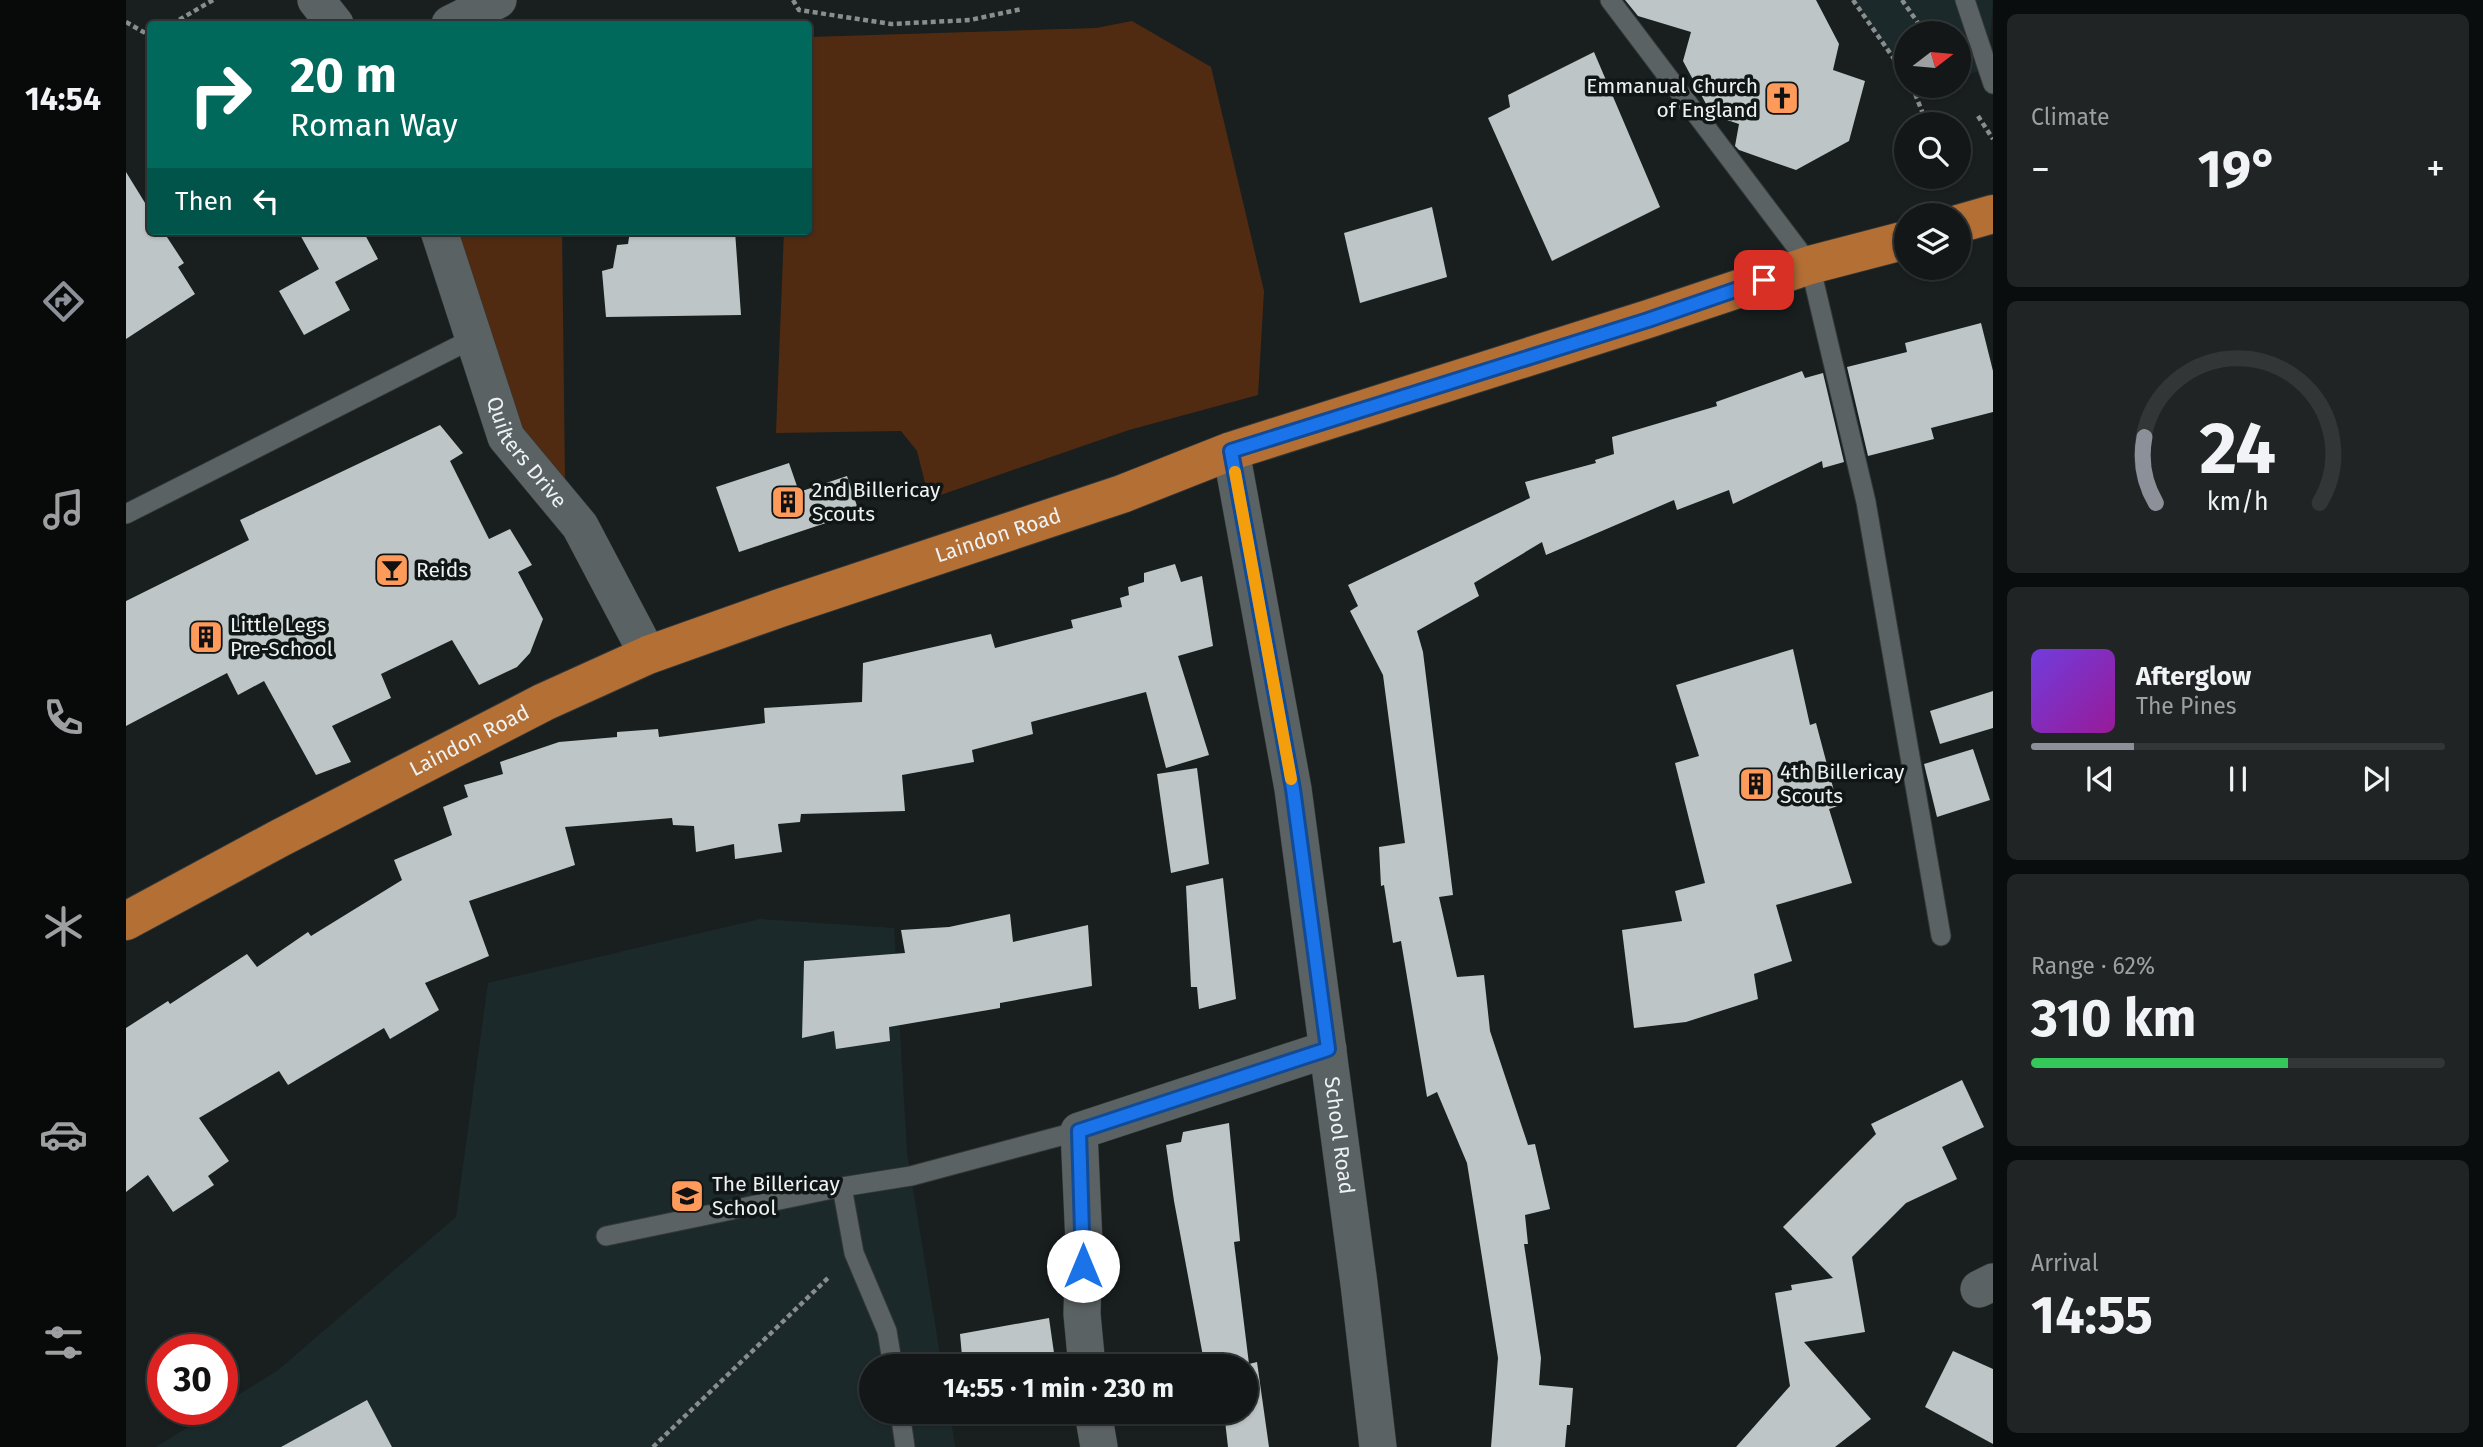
<!DOCTYPE html>
<html lang="en">
<head>
<meta charset="utf-8">
<style>
	:root { --surface:#131717; --page:#202424; --text:#f1f3f6; --muted:#9d9fa1; --line:#323636; --accent:#8c9099 }
	body { margin:0; font-family:"Fira Sans",sans-serif; background:var(--page); color:var(--text); height:100vh; display:flex; flex-direction:column; font-size:26px; white-space:nowrap }
	* { box-sizing:border-box; margin:0 }
	p { font-size:23px; color:var(--muted) }
	.icon { flex:none; width:38px; height:38px; fill:none; stroke:currentColor; stroke-width:2; stroke-linecap:round; stroke-linejoin:round }
	.map { position:relative; flex:1; overflow:hidden }
	.side { display:flex; flex-direction:column; gap:14px; padding:14px; background:#0a0d0d; width:490px }
	.side>* { flex:none }
	.guide { position:absolute; left:21px; top:21px; width:665px; height:214px; border-radius:7px; box-shadow:0 2px 5px #0004,0 0 0 2px var(--line); background:#00695c; color:#fff; overflow:hidden }
	.needle { width:46px; rotate:74deg }
	.tools { position:absolute; left:1768px; top:21px; display:grid; gap:14px }
	.tools a { display:grid; place-items:center; width:77px; height:77px; border-radius:50%; background:var(--surface); box-shadow:0 2px 5px #0004,0 0 0 2px var(--line); font-size:35px }
	.speed { position:absolute; left:21px; top:1334px; display:flex; gap:14px; font-size:35px; font-weight:700; text-align:center }
	.speed>* { display:grid; place-content:center; width:91px; height:91px; border-radius:50%; background:var(--surface); box-shadow:0 2px 5px #0004,0 0 0 2px var(--line); line-height:1 }
	.speed .limit { border:10px solid #d22; background:#fff; color:#111 }
	.pin { position:absolute; display:grid; place-items:center; width:60px; height:60px; color:#fff; margin:-30px; border-radius:14px; box-shadow:0 4px 10px #0006 }
	.me { position:absolute; width:77px; margin:-38px; rotate:0deg; stroke-linejoin:round; filter:drop-shadow(0 0 5px #0008) }
	.turn { display:flex; align-items:center; gap:24px; height:147px; padding:0 28px; font-size:32px }
	.turn .icon { width:91px; height:91px; stroke-width:2.5 }
	.turn b { display:block; font-size:49px; line-height:60px }
	.then { display:flex; align-items:center; height:66px; padding:0 28px; background:#0003; gap:14px; font-size:26px }
	.big { font-size:52px; font-weight:700; line-height:1.1 }
	.side .tile { flex:1; display:flex; flex-direction:column; justify-content:center; gap:10px; min-width:0; padding:0 24px; border-radius:10px; background:var(--page) }
	.side .dial { align-items:center; gap:0 }
	.dial svg { height:182px; overflow:visible; fill:none; stroke:var(--line); stroke-width:7; stroke-linecap:round; text-anchor:middle }
	.dial text { fill:var(--text); stroke:none }
	.song { display:flex; align-items:center; gap:21px }
	.cover { width:84px; height:84px; border-radius:10px; background:linear-gradient(135deg,hsl(260 70% 55%),hsl(300 70% 35%)) }
	.played { height:7px; border-radius:4px; background:linear-gradient(90deg,var(--accent) 25%,var(--line) 25%) }
	.keys { display:flex; justify-content:space-around; direction:ltr }
	.heat { display:flex; justify-content:space-between; align-items:center; font-size:38px; direction:ltr }
	.charge { height:10px; border-radius:5px; background:linear-gradient(90deg,#34c759 62%,var(--line) 0) }
	.trip { position:absolute; left:733px; top:1354px; width:399px; height:70px; border-radius:35px; background:var(--surface); box-shadow:0 2px 5px #0004,0 0 0 2px var(--line); font-weight:700; line-height:70px; text-align:center }
	main { display:flex; flex:1; min-height:0 }
	.dock { display:flex; flex-direction:column; width:126px; justify-content:space-around; align-items:center; background:#080909; color:var(--muted) }
	.dock .icon { width:49px; height:49px }
	.dock .selected { color:var(--accent) }
	.dock b { font-size:32px; color:var(--text) }
	.map>svg:first-child { display:block }
	.built { fill:#1c292b }
	.green { fill:#512b11 }
	.building { fill:#bdc5c6 }
	.lines { fill:none; stroke-linecap:round; stroke-linejoin:round }
	.service-casing { stroke:#343838; stroke-width:21 }
	.minor-casing { stroke:#343838; stroke-width:38 }
	.primary-casing { stroke:#343838; stroke-width:40 }
	.path { stroke:#888d8d; stroke-width:4.5; stroke-dasharray:5 3.5; stroke-linecap:butt }
	.service { stroke:#5b6263; stroke-width:19 }
	.minor { stroke:#5b6263; stroke-width:37 }
	.primary { stroke:#b46f35; stroke-width:38 }
	.route-casing { stroke:#114b97; stroke-width:18 }
	.route { stroke:#1a73e8; stroke-width:12 }
	.slow { stroke:#f59e0b; stroke-width:12 }
	.labels { text-anchor:middle; dominant-baseline:central; stroke-width:7; stroke-linejoin:round; paint-order:stroke }
	.poi-label { font-size:21px; fill:#eef2f3; stroke:#101616; text-anchor:start }
	.street-label { font-size:21px; fill:#eef2f3; stroke:#101616 }
</style>
</head>
<body>
<main>
<nav class="dock">
<b>14:54</b>
<svg class="icon selected" aria-label="directions" viewBox="0 0 24 24"><path d="M12 3l9 9-9 9-9-9zM9 14v-3h6M13 9l2 2-2 2"/></svg>
<svg class="icon" aria-label="music" viewBox="0 0 24 24"><path d="M9 18V5l10-2v13"/><circle cx="6" cy="18" r="3"/><circle cx="16" cy="16" r="3"/></svg>
<svg class="icon" aria-label="phone" viewBox="0 0 24 24"><path d="M5 4h4l2 5-3 2q2 4 5 5l2-3 5 2v4C11 20 4 13 5 4z"/></svg>
<svg class="icon" aria-label="climate" viewBox="0 0 24 24"><path d="M12 3v18M4 7l16 10M4 17L20 7"/></svg>
<svg class="icon" aria-label="car" viewBox="0 0 24 24"><path d="M5 17H2v-5l4-1 3-4h7l3 4 3 1v5h-3M9 17h6M6 11h13"/><circle cx="7" cy="17" r="2"/><circle cx="17" cy="17" r="2"/></svg>
<svg class="icon" aria-label="filters" viewBox="0 0 24 24"><path d="M4 7h16M4 17h16"/><circle cx="9" cy="7" r="2"/><circle cx="15" cy="17" r="2"/></svg>
</nav>
<div class="map">
<svg width="1867" height="1447" viewBox="0 0 1867 1447">
	<rect width="100%" height="100%" fill="#191f1f"/>
	<!-- built -->
	<g class="built">
		<path d="M 1727,0 L 1867,0 L 1862,68 L 1832,78 L 1832,33 L 1780,33 L 1780,76 Z"/>
		<path d="M 634,919 L 768,928 L 781,1153 L 816,1367 L 746,1367 L 746,1412 L 824,1412 L 829,1447 L 30,1447 L 91,1409 L 96,1409 L 96,1405 L 151,1371 L 330,1217 L 362,983 Z"/>
	</g>
	<!-- green -->
	<g class="green">
		<path d="M 1006,21 L 1085,67 L 1138,291 L 1132,395 L 1003,430 L 803,499 L 791,451 L 775,431 L 650,433 L 658,231 L 682,231 L 683,37 L 970,28 Z"/>
		<path d="M 328,231 L 436,231 L 439,482 L 392,426 Z"/>
	</g>
	<!-- building -->
	<g class="building">
		<path d="M 1499,0 L 1690,0 L 1713,44 L 1707,70 L 1739,81 L 1723,141 L 1670,170 L 1613,150 L 1609,146 L 1613,124 L 1586,115 L 1557,61 L 1565,32 L 1512,16 Z"/>
		<path d="M 1468,52 L 1534,207 L 1426,261 L 1362,118 L 1384,107 L 1382,95 Z"/>
		<path d="M 0,172 L 24,211 L 24,231 L 37,231 L 58,263 L 52,267 L 69,294 L 0,339 Z"/>
		<path d="M 1306,207 L 1321,277 L 1234,303 L 1218,233 Z"/>
		<path d="M 172,231 L 237,231 L 252,259 L 209,282 L 224,310 L 178,335 L 153,291 L 193,269 Z"/>
		<path d="M 504,231 L 609,231 L 615,315 L 480,317 L 476,271 L 487,268 L 491,245 L 502,244 Z"/>
		<path d="M 1855,323 L 1867,371 L 1867,412 L 1805,428 L 1808,439 L 1742,456 L 1721,367 L 1781,352 L 1779,343 Z"/>
		<path d="M 1676,371 L 1679,378 L 1697,373 L 1718,462 L 1697,468 L 1696,461 L 1607,504 L 1603,490 L 1551,510 L 1548,500 L 1420,555 L 1416,542 L 1348,583 L 1353,596 L 1291,631 L 1297,652 L 1327,895 L 1313,897 L 1331,977 L 1358,975 L 1364,1031 L 1402,1145 L 1409,1144 L 1424,1209 L 1399,1215 L 1402,1244 L 1398,1244 L 1415,1358 L 1413,1385 L 1447,1388 L 1444,1425 L 1441,1425 L 1439,1447 L 1365,1447 L 1372,1358 L 1355,1251 L 1341,1163 L 1311,1092 L 1301,1097 L 1275,941 L 1267,943 L 1258,885 L 1255,886 L 1253,847 L 1279,843 L 1257,675 L 1224,611 L 1232,606 L 1222,585 L 1404,498 L 1399,482 L 1470,463 L 1469,460 L 1488,454 L 1486,437 L 1591,406 L 1590,402 Z"/>
		<path d="M 314,425 L 337,453 L 324,461 L 363,539 L 384,529 L 406,565 L 392,572 L 417,619 L 404,653 L 391,667 L 353,685 L 326,640 L 255,674 L 265,698 L 206,726 L 225,762 L 190,775 L 138,681 L 112,695 L 101,673 L 0,726 L 0,601 L 123,540 L 114,520 Z"/>
		<path d="M 663,463 L 673,492 L 721,476 L 733,512 L 613,552 L 590,487 Z"/>
		<path d="M 1049,564 L 1055,582 L 1076,576 L 1087,646 L 1052,656 L 1083,755 L 1040,768 L 1020,692 L 905,722 L 907,734 L 846,750 L 848,762 L 776,775 L 779,811 L 675,814 L 674,822 L 652,824 L 656,852 L 609,859 L 608,844 L 570,852 L 568,826 L 547,825 L 546,818 L 439,827 L 449,865 L 343,901 L 363,956 L 299,983 L 313,1010 L 264,1039 L 258,1028 L 162,1085 L 153,1071 L 73,1118 L 103,1161 L 82,1176 L 88,1185 L 47,1212 L 22,1175 L 0,1192 L 0,1028 L 42,1001 L 44,1004 L 121,954 L 131,967 L 182,932 L 185,936 L 276,880 L 268,860 L 326,835 L 317,807 L 342,797 L 338,785 L 377,774 L 374,762 L 433,742 L 491,737 L 491,732 L 532,729 L 533,737 L 639,723 L 638,708 L 736,702 L 737,663 L 865,634 L 869,648 L 947,628 L 945,620 L 996,607 L 994,598 L 1003,595 L 1002,587 L 1018,582 L 1018,573 Z"/>
		<path d="M 1667,649 L 1684,725 L 1690,723 L 1712,806 L 1703,809 L 1726,883 L 1650,905 L 1666,961 L 1628,974 L 1632,999 L 1560,1022 L 1508,1028 L 1496,930 L 1556,921 L 1549,891 L 1579,883 L 1549,763 L 1573,756 L 1550,685 Z"/>
		<path d="M 1867,691 L 1867,728 L 1814,744 L 1804,711 Z"/>
		<path d="M 1847,749 L 1864,800 L 1811,817 L 1798,764 Z"/>
		<path d="M 1071,768 L 1083,864 L 1045,873 L 1031,774 Z"/>
		<path d="M 1097,878 L 1110,999 L 1073,1009 L 1071,987 L 1065,987 L 1060,886 Z"/>
		<path d="M 884,914 L 887,942 L 962,925 L 966,986 L 874,1003 L 874,1008 L 763,1027 L 764,1041 L 710,1049 L 708,1031 L 676,1038 L 678,961 L 779,953 L 775,930 L 823,927 Z"/>
		<path d="M 1836,1080 L 1858,1127 L 1816,1147 L 1831,1179 L 1780,1203 L 1726,1257 L 1739,1332 L 1678,1342 L 1745,1419 L 1709,1447 L 1610,1447 L 1664,1386 L 1649,1293 L 1666,1290 L 1665,1285 L 1707,1278 L 1657,1227 L 1750,1134 L 1745,1124 Z"/>
		<path d="M 1103,1123 L 1114,1241 L 1108,1242 L 1123,1364 L 1131,1362 L 1143,1447 L 1102,1447 L 1098,1412 L 1120,1412 L 1120,1367 L 1079,1367 L 1048,1201 L 1040,1145 L 1055,1142 L 1057,1132 Z"/>
		<path d="M 923,1318 L 930,1367 L 837,1367 L 834,1334 Z"/>
		<path d="M 1827,1351 L 1867,1369 L 1867,1444 L 1799,1407 Z"/>
		<path d="M 241,1400 L 266,1447 L 155,1447 Z"/>
	</g>
	<g class="lines">
		<!-- service casing -->
		<g class="service-casing">
			<g id="service">
				<path d="M 1484,0 L 1684,265 L 1740,502 L 1815,936"/>
				<path d="M 1839,0 L 1867,84"/>
				<path d="M 0,514 L 348,338"/>
				<path d="M 716,1187 L 728,1253 L 761,1331 L 767,1367"/>
				<path d="M 480,1236 L 716,1187 L 785,1176 L 953,1131"/>
				<path d="M 774,1412 L 779,1447"/>
			</g>
		</g>
		<!-- minor casing -->
		<g class="minor-casing">
			<g id="minor">
				<path d="M 190,0 L 209,24"/>
				<path d="M 324,24 L 372,0"/>
				<path id="s1" d="M 313,231 L 380,437 L 454,526 L 522,655"/>
				<path id="s2" d="M 1105,451 L 1167,789 L 1233,1284 L 1252,1447"/>
				<path d="M 1853,1289 L 1867,1282"/>
				<path d="M 961,1367 L 956,1314 L 958,1243 L 953,1131 L 1202,1049"/>
				<path d="M 967,1412 L 973,1447"/>
			</g>
		</g>
		<!-- primary casing -->
		<g class="primary-casing">
			<g id="primary">
				<path d="M 1832,224 L 1867,214"/>
				<path id="s3" d="M 0,921 L 154,838 L 418,702 L 522,655 L 654,608 L 996,494 L 1105,451 L 1522,319 L 1684,265 L 1780,240"/>
			</g>
		</g>
		<!-- path -->
		<g class="path">
			<path d="M 667,0 L 673,10 L 765,24 L 844,20 L 896,9"/>
			<path d="M 1727,0 L 1780,76"/>
			<path d="M 1776,0 L 1799,33"/>
			<path d="M 0,22 L 21,34 L 24,33"/>
			<path d="M 46,24 L 87,0"/>
			<path d="M 1786,86 L 1801,124"/>
			<path d="M 1852,116 L 1867,139"/>
			<path d="M 527,1447 L 702,1278"/>
		</g>
		<!-- service -->
		<use href="#service" class="service"/>
		<!-- minor -->
		<use href="#minor" class="minor"/>
		<!-- primary -->
		<use href="#primary" class="primary"/>
	</g>
	<g class="lines">
		<!-- route casing -->
		<g class="route-casing">
			<path id="route" d="M 957,1266 L 953,1131 L 1202,1049 L 1167,789 L 1105,451 L 1522,320 L 1638,280"/>
		</g>
		<!-- route -->
		<use href="#route" class="route"/>
		<!-- slow -->
		<path class="slow" d="M 1109,472 L 1165,779"/>
	</g>
	<!-- icons -->
	<defs>
		<g id="church-square" transform="scale(1.75)"><rect x="-9" y="-9" width="18" height="18" rx="4" fill="#ff9b5a" stroke="#101616"/><path d="M-1.2-6h2.4v3.5h3.3v2.4h-3.3V6h-2.4V-.1h-3.3v-2.4h3.3Z" fill="#111"/></g>
		<g id="building-square" transform="scale(1.75)"><rect x="-9" y="-9" width="18" height="18" rx="4" fill="#ff9b5a" stroke="#101616"/><path d="M-4-6H4V6H1V3H-1V6H-4ZM-2.5-4.3h1.7v1.8h-1.7ZM.8-4.3h1.7v1.8H.8ZM-2.5-1h1.7V.8h-1.7ZM.8-1h1.7V.8H.8Z" fill="#111"/></g>
		<g id="bar-square" transform="scale(1.75)"><rect x="-9" y="-9" width="18" height="18" rx="4" fill="#ff9b5a" stroke="#101616"/><path d="M-6-5H6L.8 .8V4.5H3.5V6h-7V4.5H-.8V.8Z" fill="#111"/></g>
		<g id="school-square" transform="scale(1.75)"><rect x="-9" y="-9" width="18" height="18" rx="4" fill="#ff9b5a" stroke="#101616"/><path d="M0-5L7-2L0 1L-7-2ZM-4 1L0 2.5L4 1V4Q0 6-4 4Z" fill="#111"/></g>
	</defs>
	<g fill-rule="evenodd">
		<use href="#church-square" x="1656" y="98"/>
		<use href="#building-square" x="662" y="502"/>
		<use href="#bar-square" x="266" y="570"/>
		<use href="#building-square" x="80" y="637"/>
		<use href="#building-square" x="1630" y="784"/>
		<use href="#school-square" x="561" y="1196"/>
	</g>
	<g class="labels">
		<!-- poi labels -->
		<g class="poi-label">
			<text x="1632" y="86" text-anchor="end">Emmanual Church<tspan x="1632" dy="24">of England</tspan></text>
			<text x="686" y="490">2nd Billericay<tspan x="686" dy="24">Scouts</tspan></text>
			<text x="290" y="570">Reids</text>
			<text x="104" y="625">Little Legs<tspan x="104" dy="24">Pre-School</tspan></text>
			<text x="1654" y="772">4th Billericay<tspan x="1654" dy="24">Scouts</tspan></text>
			<text x="586" y="1184">The Billericay<tspan x="586" dy="24">School</tspan></text>
		</g>
		<!-- street labels -->
		<g class="street-label">
			<text stroke="none"><textPath href="#s1" startOffset="240">Quilters Drive</textPath></text>
			<text stroke="none"><textPath href="#s3" startOffset="956">Laindon Road</textPath></text>
			<text stroke="none"><textPath href="#s3" startOffset="388">Laindon Road</textPath></text>
			<text stroke="none"><textPath href="#s2" startOffset="693">School Road</textPath></text>
		</g>
	</g>
</svg>
<div class="tools">
<a><svg class="needle" viewBox="-14 -14 28 28"><path d="M0-13l5 13h-10z" fill="#e53935"/><path d="M0 13l5-13h-10z" fill="#9d9fa1"/></svg></a>
<a><svg class="icon" aria-label="search" viewBox="0 0 24 24"><circle cx="10" cy="10" r="6"/><path d="M15 15l6 6"/></svg></a>
<a><svg class="icon" aria-label="layers" viewBox="0 0 24 24"><path d="M12 4l9 5-9 5-9-5zM3 14l9 5 9-5"/></svg></a>
</div>
<div class="speed"><div class="limit">30</div></div>
<div class="pin" style="left:1638px;top:280px;background:#d93025"><svg class="icon" aria-label="arrive" viewBox="0 0 24 24"><path d="M6 21V4h12l-3 4 3 4H6"/></svg></div>
<svg class="me" style="left:957px;top:1266px" viewBox="-20 -20 40 40"><circle r="19" fill="#fff"/><path d="M0-13L10 11 0 6-10 11z" fill="#1a73e8"/></svg>
<div class="trip">14:55 · 1 min · 230 m</div>
<div class="guide">
<div class="turn"><svg class="icon" aria-label="right" viewBox="0 0 24 24"><path d="M7 20v-9h11M14 6l5 5-5 5"/></svg><div><b>20 m</b>Roman Way</div></div>
<div class="then">Then<svg class="icon" aria-label="left" viewBox="0 0 24 24"><path d="M17 20v-9H6M10 6l-5 5 5 5"/></svg></div>
</div>
</div>
<section class="side">
<div class="tile"><p>Climate</p>
<div class="heat"><a>−</a><b class="big">19°</b><a>+</a></div>
</div>
<div class="tile dial"><svg viewBox="0 0 100 80">
<path d="M14 69A42 42 0 1 1 86 69"/>
<path d="M14 69A42 42 0 0 1 9 40" stroke="#8c9099"/>
<text x="50" y="56" font-size="32" font-weight="700">24</text>
<text x="50" y="72" font-size="11">km/h</text>
</svg></div>
<div class="tile">
<div class="song"><i class="cover"></i><div><b>Afterglow</b><p>The Pines</p></div></div>
<div class="played"></div>
<div class="keys"><svg class="icon" aria-label="previous" viewBox="0 0 24 24"><path d="M18 5L8 12l10 7zM5 5v14"/></svg><svg class="icon" aria-label="pause" viewBox="0 0 24 24"><path d="M8 5v14M16 5v14"/></svg><svg class="icon" aria-label="next" viewBox="0 0 24 24"><path d="M6 5l10 7-10 7zM19 5v14"/></svg></div>
</div>
<div class="tile"><p>Range · 62%</p><b class="big">310 km</b><div class="charge"></div></div>
<div class="tile"><p>Arrival</p><b class="big">14:55</b></div>
</section>
</main>
</body>
</html>
